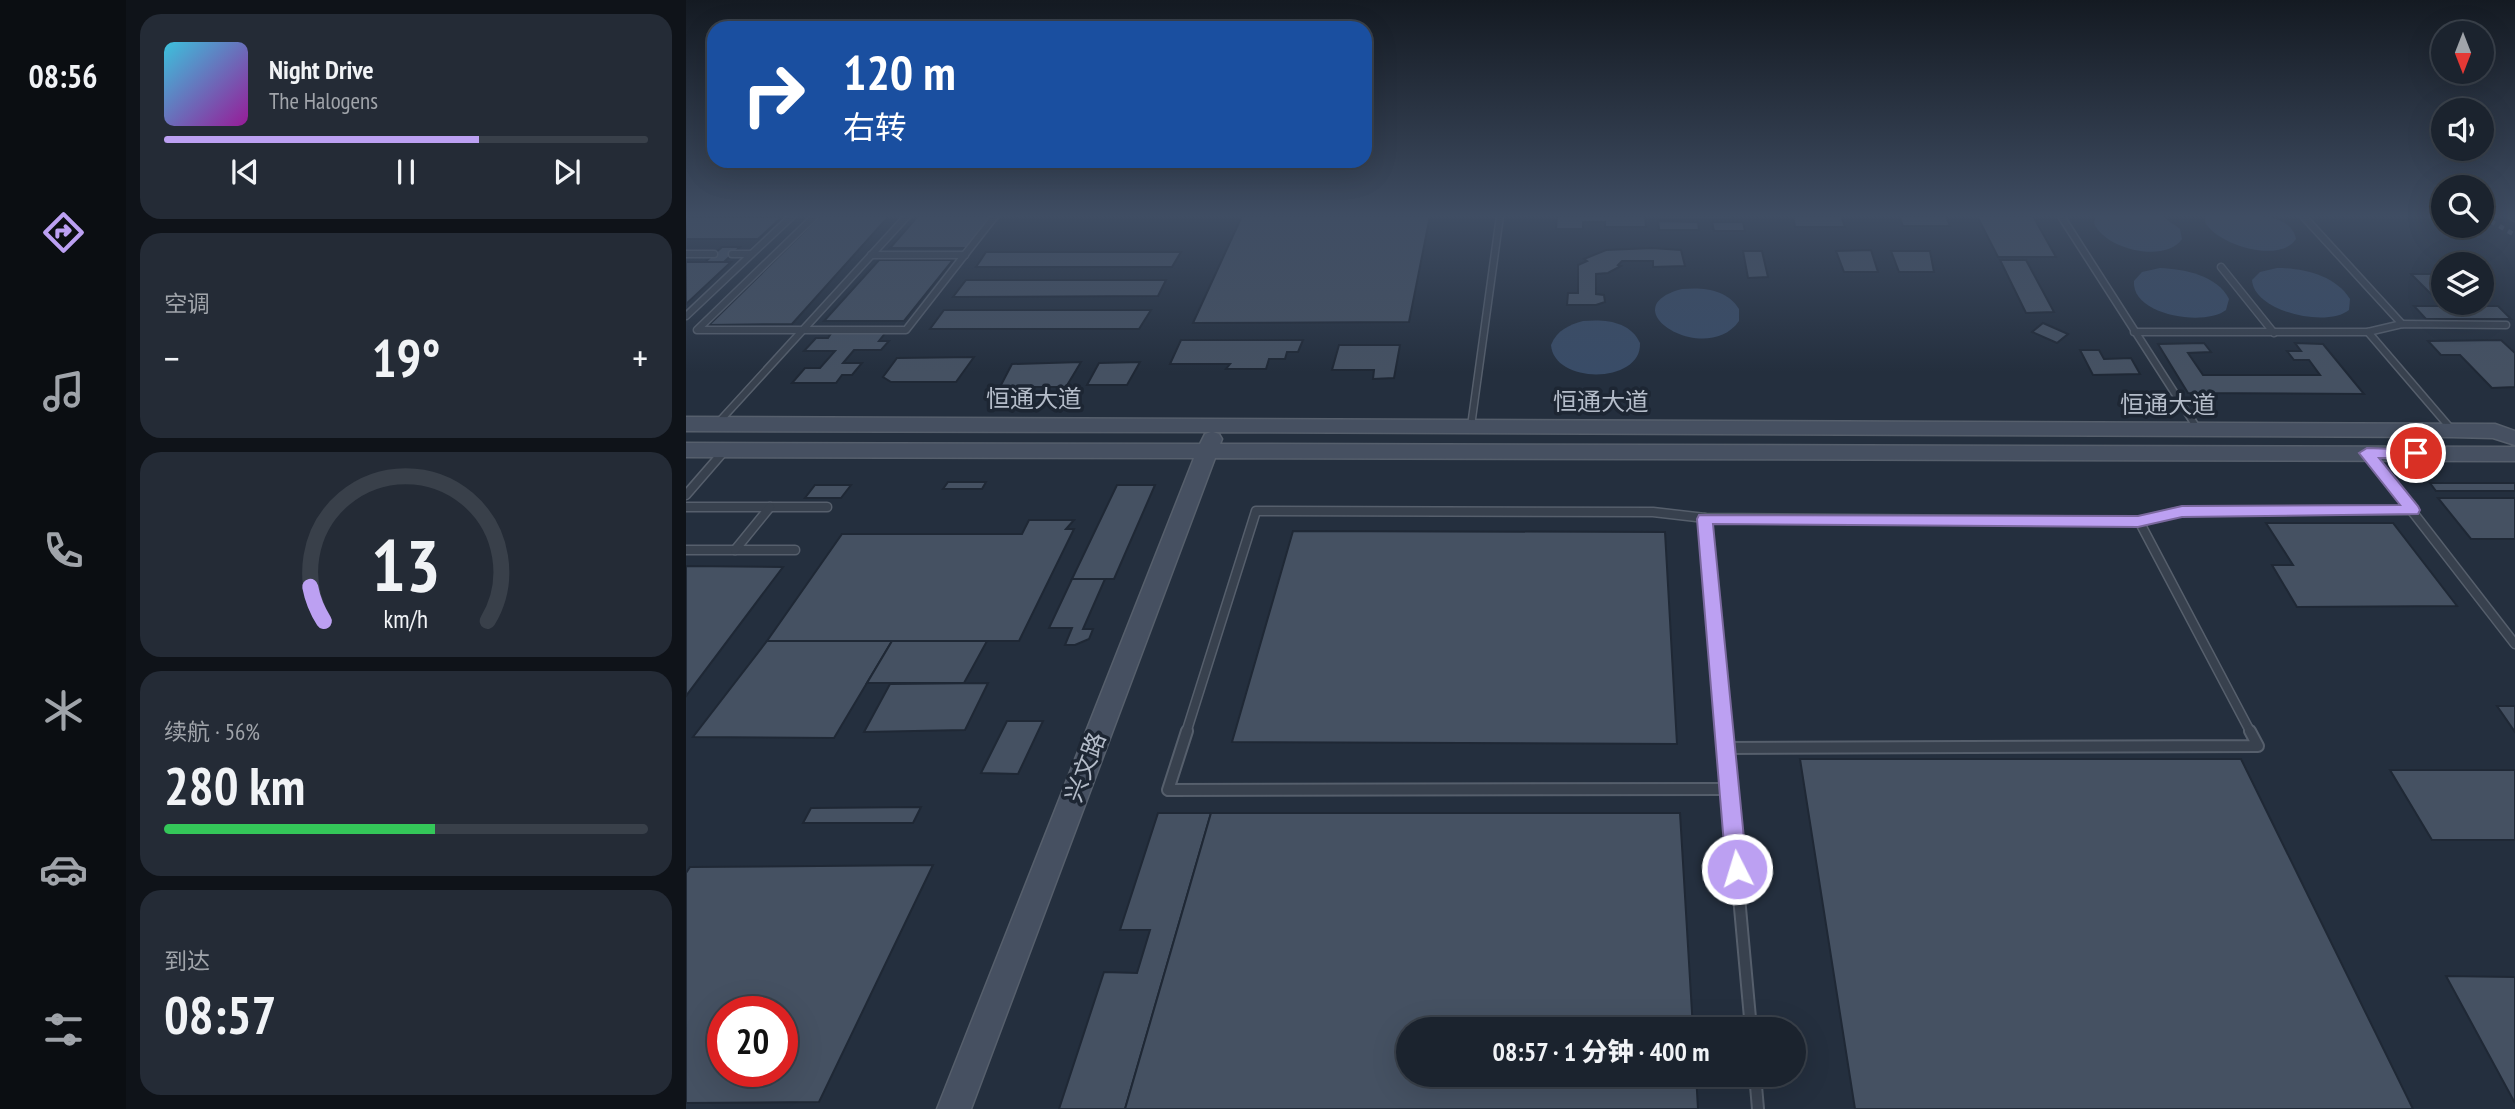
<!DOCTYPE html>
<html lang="zh">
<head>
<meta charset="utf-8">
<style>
	:root { --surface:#1b232e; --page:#242b36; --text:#f1f3f6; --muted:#a0a4aa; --line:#39404a; --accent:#bca0f2 }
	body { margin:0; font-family:"PT Sans Narrow","Noto Sans SC",sans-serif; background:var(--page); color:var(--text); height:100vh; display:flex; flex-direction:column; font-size:26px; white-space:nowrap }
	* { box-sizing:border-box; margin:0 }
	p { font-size:23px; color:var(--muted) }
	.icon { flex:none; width:38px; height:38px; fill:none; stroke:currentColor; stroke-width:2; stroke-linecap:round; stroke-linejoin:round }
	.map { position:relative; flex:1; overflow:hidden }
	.panel { display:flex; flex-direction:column; gap:14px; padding:14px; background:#0f1319; width:560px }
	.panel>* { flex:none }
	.banner { position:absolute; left:21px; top:21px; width:665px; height:147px; border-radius:21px; box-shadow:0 7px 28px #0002,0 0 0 2px var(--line); background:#1a4fa0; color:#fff; overflow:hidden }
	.needle { width:46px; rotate:180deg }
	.tools { position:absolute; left:1745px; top:21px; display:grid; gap:14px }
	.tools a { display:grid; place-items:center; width:63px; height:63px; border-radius:50%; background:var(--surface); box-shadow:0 7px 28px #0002,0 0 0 2px var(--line); font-size:35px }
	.speed { position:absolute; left:21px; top:996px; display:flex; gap:14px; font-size:35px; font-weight:700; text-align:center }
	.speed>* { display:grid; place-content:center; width:91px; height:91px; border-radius:50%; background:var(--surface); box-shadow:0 7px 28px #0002,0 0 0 2px var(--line); line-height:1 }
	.speed .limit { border:10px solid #d22; background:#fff; color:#111 }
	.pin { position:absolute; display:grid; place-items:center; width:60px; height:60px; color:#fff; margin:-30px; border:4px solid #fff; border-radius:50%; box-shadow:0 2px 7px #0007 }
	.me { position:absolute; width:77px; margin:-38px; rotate:355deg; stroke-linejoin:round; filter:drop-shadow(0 0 5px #0008) }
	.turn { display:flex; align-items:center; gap:24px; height:147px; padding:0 21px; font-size:32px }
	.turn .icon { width:91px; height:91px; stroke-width:2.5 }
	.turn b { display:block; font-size:49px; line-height:60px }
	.big { font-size:52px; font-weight:800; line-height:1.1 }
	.panel .card { flex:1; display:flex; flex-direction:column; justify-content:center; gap:10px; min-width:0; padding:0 24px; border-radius:21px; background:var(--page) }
	.panel .dial { align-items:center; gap:0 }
	.dial svg { height:182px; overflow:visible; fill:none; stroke:var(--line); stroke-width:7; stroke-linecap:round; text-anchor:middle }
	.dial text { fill:var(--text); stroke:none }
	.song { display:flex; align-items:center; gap:21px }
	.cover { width:84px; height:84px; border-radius:10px; background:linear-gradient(135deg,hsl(190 70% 55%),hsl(300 70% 35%)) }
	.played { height:7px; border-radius:4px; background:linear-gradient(90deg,var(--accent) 65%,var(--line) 65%) }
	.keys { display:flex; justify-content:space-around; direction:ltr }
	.heat { display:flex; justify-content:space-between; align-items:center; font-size:38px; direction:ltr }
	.charge { height:10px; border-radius:5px; background:linear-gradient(90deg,#34c759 56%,var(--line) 0) }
	.trip { position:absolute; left:710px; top:1017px; width:410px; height:70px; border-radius:35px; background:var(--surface); box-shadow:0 7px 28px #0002,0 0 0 2px var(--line); font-weight:800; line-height:70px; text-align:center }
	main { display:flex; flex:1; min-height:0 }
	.tab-bar { display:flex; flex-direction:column; width:126px; justify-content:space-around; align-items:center; background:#0b0e12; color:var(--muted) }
	.tab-bar .icon { width:49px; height:49px }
	.tab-bar .on { color:var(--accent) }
	.tab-bar b { font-size:32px; color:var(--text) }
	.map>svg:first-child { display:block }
	.water { fill:#394c67 }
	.building { fill:#455162; stroke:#1f2835; stroke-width:2; fill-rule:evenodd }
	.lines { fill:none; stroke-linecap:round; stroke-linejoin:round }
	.lane-far2-casing { stroke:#565f6c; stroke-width:9 }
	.lane-far1-casing { stroke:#565f6c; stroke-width:11 }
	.lane-casing { stroke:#565f6c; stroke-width:14 }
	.secondary-casing { stroke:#565f6c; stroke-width:3 }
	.lane-far2 { stroke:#38414e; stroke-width:6 }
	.lane-far1 { stroke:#38414e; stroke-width:8 }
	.lane { stroke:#38414e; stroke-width:10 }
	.secondary { fill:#465061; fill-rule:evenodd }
	.rail { stroke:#5a6575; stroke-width:4.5; stroke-dasharray:5 5; stroke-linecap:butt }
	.route { fill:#bca0f2; stroke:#7a689d; stroke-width:2 }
	.labels { text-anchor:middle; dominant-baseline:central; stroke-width:7; stroke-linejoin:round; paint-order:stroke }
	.street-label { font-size:24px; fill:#b4bcc9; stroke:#1d2633 }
</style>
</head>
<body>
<main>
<nav class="tab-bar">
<b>08:56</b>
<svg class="icon on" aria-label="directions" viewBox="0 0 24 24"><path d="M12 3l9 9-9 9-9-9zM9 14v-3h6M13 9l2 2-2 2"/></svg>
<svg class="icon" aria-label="music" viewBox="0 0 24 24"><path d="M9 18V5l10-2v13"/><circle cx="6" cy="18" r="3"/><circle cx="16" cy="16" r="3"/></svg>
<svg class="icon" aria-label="phone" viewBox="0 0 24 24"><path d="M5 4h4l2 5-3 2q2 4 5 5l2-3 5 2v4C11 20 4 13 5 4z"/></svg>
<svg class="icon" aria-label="climate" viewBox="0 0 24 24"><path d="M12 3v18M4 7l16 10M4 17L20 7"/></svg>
<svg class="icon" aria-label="car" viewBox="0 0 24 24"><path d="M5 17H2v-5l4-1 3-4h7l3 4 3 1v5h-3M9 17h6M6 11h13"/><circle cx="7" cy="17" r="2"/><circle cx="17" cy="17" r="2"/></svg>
<svg class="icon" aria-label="filters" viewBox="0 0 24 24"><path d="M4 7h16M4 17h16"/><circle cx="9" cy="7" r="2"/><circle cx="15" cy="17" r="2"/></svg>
</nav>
<section class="panel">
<div class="card">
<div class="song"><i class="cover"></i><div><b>Night Drive</b><p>The Halogens</p></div></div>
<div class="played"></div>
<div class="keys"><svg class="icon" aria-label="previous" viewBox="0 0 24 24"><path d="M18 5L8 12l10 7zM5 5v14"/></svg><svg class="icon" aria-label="pause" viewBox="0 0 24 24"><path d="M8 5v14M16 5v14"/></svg><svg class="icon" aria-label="next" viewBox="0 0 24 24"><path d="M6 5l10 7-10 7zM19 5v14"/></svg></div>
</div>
<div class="card"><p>空调</p>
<div class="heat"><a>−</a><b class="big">19°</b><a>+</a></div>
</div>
<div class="card dial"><svg viewBox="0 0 100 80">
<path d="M14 69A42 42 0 1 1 86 69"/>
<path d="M14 69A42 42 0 0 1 8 54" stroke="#bca0f2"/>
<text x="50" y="56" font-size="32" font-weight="700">13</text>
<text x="50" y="72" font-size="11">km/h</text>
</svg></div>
<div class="card"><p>续航 · 56%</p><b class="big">280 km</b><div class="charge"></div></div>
<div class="card"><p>到达</p><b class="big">08:57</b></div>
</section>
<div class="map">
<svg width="1829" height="1109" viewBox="0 0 1829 1109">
	<rect width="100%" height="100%" fill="#242f3e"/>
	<!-- water -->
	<g class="water">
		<path d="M 1410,216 L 1476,216 L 1494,229 L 1496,239 C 1479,264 1418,249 1408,223 Z"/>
		<path d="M 1520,216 C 1544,216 1604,207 1610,239 C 1594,264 1531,245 1519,222 Z"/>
		<path d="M 1474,268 C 1498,269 1531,275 1543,299 L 1540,310 C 1518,327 1445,315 1448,281 L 1456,272 Z"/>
		<path d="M 1591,268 C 1617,268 1649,275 1664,299 L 1663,310 C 1641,328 1568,312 1566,280 L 1574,272 Z"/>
		<path d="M 996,289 C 1017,287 1041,289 1053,309 L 1053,321 C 1020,368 922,308 996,289 Z"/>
		<path d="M 897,321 C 919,319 944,321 954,343 C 956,384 868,385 865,345 C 871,330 883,325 897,321 Z"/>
	</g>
	<!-- building -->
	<g class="building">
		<path d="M 134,216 L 203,216 L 106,324 L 23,325 Z"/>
		<path d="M 232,216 L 305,216 L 280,248 L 204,248 Z"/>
		<path d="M 556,216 L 744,216 L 723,322 L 507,323 Z"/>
		<path d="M 871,216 L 959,216 L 960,227 L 919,227 L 919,222 L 897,222 L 897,229 L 870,229 Z"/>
		<rect x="973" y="216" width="73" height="3"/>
		<path d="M 1107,216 L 1155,216 L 1159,227 L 1109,227 Z"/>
		<path d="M 1213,216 L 1260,216 L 1264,226 L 1217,226 Z"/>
		<path d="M 1291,216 L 1347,216 L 1370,257 L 1312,257 Z"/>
		<path d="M 0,217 L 96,217 L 72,239 L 0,239 Z"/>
		<path d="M 972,221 L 1012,222 L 1013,230 L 973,230 Z"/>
		<path d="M 1026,222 L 1057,222 L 1059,231 L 1028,231 Z"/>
		<path d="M 36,247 L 54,247 L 38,262 L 19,262 Z"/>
		<path d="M 966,248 L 995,250 L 999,266 L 967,267 L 967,261 L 936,261 L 932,265 L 935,266 L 922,273 L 910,274 L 910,294 L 918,295 L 919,302 L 910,305 L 881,305 L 882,293 L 892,293 L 892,265 L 901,261 L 898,259 L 920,250 Z"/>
		<path d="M 1185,250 L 1192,272 L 1158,272 L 1150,251 Z"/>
		<path d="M 1057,251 L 1076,251 L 1082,277 L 1062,278 Z"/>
		<path d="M 1205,251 L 1244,251 L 1248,272 L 1213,272 Z"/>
		<path d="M 300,252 L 495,252 L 486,267 L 290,267 Z"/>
		<path d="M 193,260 L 267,260 L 218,321 L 138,321 Z"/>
		<path d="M 1314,260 L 1340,260 L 1368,312 L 1340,313 Z"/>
		<path d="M 0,262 L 45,262 L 0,304 Z"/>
		<path d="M 1725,274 L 1745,274 L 1757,285 L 1757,303 L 1775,303 L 1779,306 L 1812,306 L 1825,319 L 1740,319 L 1728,306 L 1757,306 Z"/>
		<path d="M 280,280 L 480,280 L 472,296 L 267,297 Z"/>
		<path d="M 258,310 L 465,310 L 453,329 L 244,329 Z"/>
		<path d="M 1357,323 L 1382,334 L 1371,343 L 1346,332 Z"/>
		<path d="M 146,332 L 200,332 L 193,341 L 203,341 L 195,350 L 168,350 L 157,363 L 176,363 L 166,375 L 156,375 L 150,383 L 106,383 L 119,368 L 134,368 L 149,351 L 118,351 L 130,338 L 142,338 Z"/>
		<path d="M 495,340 L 617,340 L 612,352 L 601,352 L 599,359 L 583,359 L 580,369 L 540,369 L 544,364 L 484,364 Z"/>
		<path d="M 1815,340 L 1829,353 L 1829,387 L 1806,388 L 1774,355 L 1755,355 L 1742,341 Z"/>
		<path d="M 1518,343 L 1525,352 L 1502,353 L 1517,375 L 1634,375 L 1623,360 L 1608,360 L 1601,351 L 1615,351 L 1609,343 L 1637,344 L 1678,394 L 1502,393 L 1472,344 Z"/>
		<path d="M 653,345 L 714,345 L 708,378 L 687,379 L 688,370 L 646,370 Z"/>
		<path d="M 1394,350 L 1413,350 L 1418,359 L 1445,358 L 1454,374 L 1407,375 Z"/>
		<path d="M 288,357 L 270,382 L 205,382 L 197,377 L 211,358 Z"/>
		<path d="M 395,362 L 380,387 L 314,387 L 326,364 Z"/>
		<path d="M 454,362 L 441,385 L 401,385 L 413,363 Z"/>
		<path d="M 262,482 L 300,482 L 296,489 L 257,489 Z"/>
		<path d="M 1744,483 L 1829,483 L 1829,491 L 1750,491 Z"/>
		<path d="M 129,485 L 165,485 L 155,498 L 119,498 Z"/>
		<path d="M 431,485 L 469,485 L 428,579 L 386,579 Z"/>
		<path d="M 1752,498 L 1829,498 L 1829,539 L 1785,539 Z"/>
		<path d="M 343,520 L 388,520 L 380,529 L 388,529 L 333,641 L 81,641 L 156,534 L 336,534 Z"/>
		<path d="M 1580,523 L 1707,523 L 1771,606 L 1611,607 L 1586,565 L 1607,565 Z"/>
		<path d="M 607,531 L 979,532 L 991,744 L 546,742 Z"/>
		<path d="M 0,566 L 97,567 L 0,696 Z"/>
		<path d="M 386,579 L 419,579 L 397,629 L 407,629 L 403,639 L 389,645 L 379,645 L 386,628 L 363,628 Z"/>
		<path d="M 81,641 L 206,641 L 148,738 L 7,737 Z"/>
		<path d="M 206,641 L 301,641 L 278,683 L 181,683 Z"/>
		<path d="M 302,683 L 279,730 L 178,732 L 204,684 Z"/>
		<path d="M 1811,706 L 1829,706 L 1829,732 Z"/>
		<path d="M 321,721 L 357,721 L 332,774 L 295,773 Z"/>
		<path d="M 1114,759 L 1555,759 L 1727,1109 L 1169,1109 Z"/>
		<path d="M 1704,770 L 1829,770 L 1829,840 L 1746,840 Z"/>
		<path d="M 235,807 L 227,823 L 117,823 L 125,808 Z"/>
		<path d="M 472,813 L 525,813 L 439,1109 L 373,1109 L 418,972 L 451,973 L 464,930 L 434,930 Z"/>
		<path d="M 525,813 L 994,813 L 1007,1029 L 723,1029 L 723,1074 L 1010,1074 L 1012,1109 L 439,1109 Z"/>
		<path d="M 247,865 L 133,1102 L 0,1103 L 0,873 L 4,867 ZM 37,1012 L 96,1012 L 96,1071 L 37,1071 Z"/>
		<path d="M 1760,976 L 1829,977 L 1829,1103 Z"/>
	</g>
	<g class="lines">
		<!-- lane-far2 casing -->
		<g class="lane-far2-casing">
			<g id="lane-far2">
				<path d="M 129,216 L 11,330 L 220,330 L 309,216"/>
				<path d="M 1375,216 L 1513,431"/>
				<path d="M 1617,216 L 1716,324"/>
				<path d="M 1826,216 L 1829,218"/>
				<path d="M 0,254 L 28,254"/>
				<path d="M 46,254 L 65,254"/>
				<path d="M 185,255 L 279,255"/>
				<path d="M 1535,267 L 1588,333"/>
				<path d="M 0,316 L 106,216"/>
				<path d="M 1448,332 L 1682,332 L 1716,324 L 1820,325"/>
				<path d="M 1682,332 L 1766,430"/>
				<path d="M 31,424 L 221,216"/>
				<path d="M 785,426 L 814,216"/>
			</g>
		</g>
		<!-- lane-far1 casing -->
		<g class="lane-far1-casing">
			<g id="lane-far1">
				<path d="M 1681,453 L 1829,644"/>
				<path d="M 0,495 L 39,450"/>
				<path d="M 0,507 L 141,507"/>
				<path d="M 1019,518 L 1038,733"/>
				<path d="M 1453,521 L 1565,733"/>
				<path d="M 0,550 L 109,550"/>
				<path d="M 49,550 L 84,507"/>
				<path d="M 500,733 L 570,511 L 967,512 L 1019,518 L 1453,521 L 1496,511 L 1727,510"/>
			</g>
		</g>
		<!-- lane casing -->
		<g class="lane-casing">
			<g id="lane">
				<path d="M 501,731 L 482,790 L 1043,789"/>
				<path d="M 1038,731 L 1065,1029"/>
				<path d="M 1040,748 L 1572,746 L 1564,731"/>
				<path d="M 1069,1074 L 1072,1109"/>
			</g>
		</g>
		<!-- secondary casing -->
		<g class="secondary-casing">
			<path id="secondary" d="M 0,417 L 1809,424 L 1829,431 L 1829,445 L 1807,438 L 1766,437 L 527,432 L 533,434 L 536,439 L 534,444 L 1829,447 L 1829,461 L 529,458 L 285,1109 L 251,1109 L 508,458 L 0,457 L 0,443 L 514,444 L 519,434 L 525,432 L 0,431 Z"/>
		</g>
		<!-- lane-far2 -->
		<use href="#lane-far2" class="lane-far2"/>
		<!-- lane-far1 -->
		<use href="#lane-far1" class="lane-far1"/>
		<!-- lane -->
		<use href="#lane" class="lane"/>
		<!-- secondary -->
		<use href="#secondary" class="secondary"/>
		<!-- rail -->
		<path class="rail" d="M 1796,216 L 1829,235"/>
	</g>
	<!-- sky -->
	<linearGradient id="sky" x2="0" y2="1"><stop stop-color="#141a22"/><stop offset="0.58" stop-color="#3f4d63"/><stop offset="1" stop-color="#3f4d63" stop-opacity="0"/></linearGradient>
	<rect width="1829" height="372" fill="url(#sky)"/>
	<!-- route -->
	<path class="route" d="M 1681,448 L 1735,450 L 1737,453 L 1735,457 L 1730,458 L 1693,458 L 1732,506 L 1734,510 L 1732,514 L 1496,517 L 1452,527 L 1027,524 L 1061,869 L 1058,876 L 1051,879 L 1043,876 L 1040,869 L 1011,519 L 1013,515 L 1452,516 L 1496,506 L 1714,505 L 1673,453 Z"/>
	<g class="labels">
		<!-- street labels -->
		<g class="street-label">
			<text x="348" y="398">恒通大道</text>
			<text x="915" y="401">恒通大道</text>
			<text x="1482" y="404">恒通大道</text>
			<text transform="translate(399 767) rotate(-69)">兴文路</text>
		</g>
	</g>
</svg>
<div class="tools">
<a><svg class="needle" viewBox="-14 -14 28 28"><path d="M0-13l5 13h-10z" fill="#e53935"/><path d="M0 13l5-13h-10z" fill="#a0a4aa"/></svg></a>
<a><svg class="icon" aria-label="sound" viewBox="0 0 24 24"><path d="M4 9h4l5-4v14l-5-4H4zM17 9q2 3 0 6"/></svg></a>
<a><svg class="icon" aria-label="search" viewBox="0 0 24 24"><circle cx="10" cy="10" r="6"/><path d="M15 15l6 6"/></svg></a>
<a><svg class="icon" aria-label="layers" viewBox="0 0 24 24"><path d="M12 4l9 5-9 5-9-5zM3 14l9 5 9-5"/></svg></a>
</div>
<div class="speed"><div class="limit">20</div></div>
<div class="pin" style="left:1730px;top:453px;background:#d93025"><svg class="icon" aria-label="arrive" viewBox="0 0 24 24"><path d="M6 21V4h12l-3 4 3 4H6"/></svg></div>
<svg class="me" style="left:1051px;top:869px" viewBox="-20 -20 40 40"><circle r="17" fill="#bca0f2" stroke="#fff" stroke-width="3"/><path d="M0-11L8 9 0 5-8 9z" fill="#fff"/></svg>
<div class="trip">08:57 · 1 分钟 · 400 m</div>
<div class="banner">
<div class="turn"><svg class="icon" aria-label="right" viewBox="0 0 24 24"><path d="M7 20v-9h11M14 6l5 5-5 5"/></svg><div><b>120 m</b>右转</div></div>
</div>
</div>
</main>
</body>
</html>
